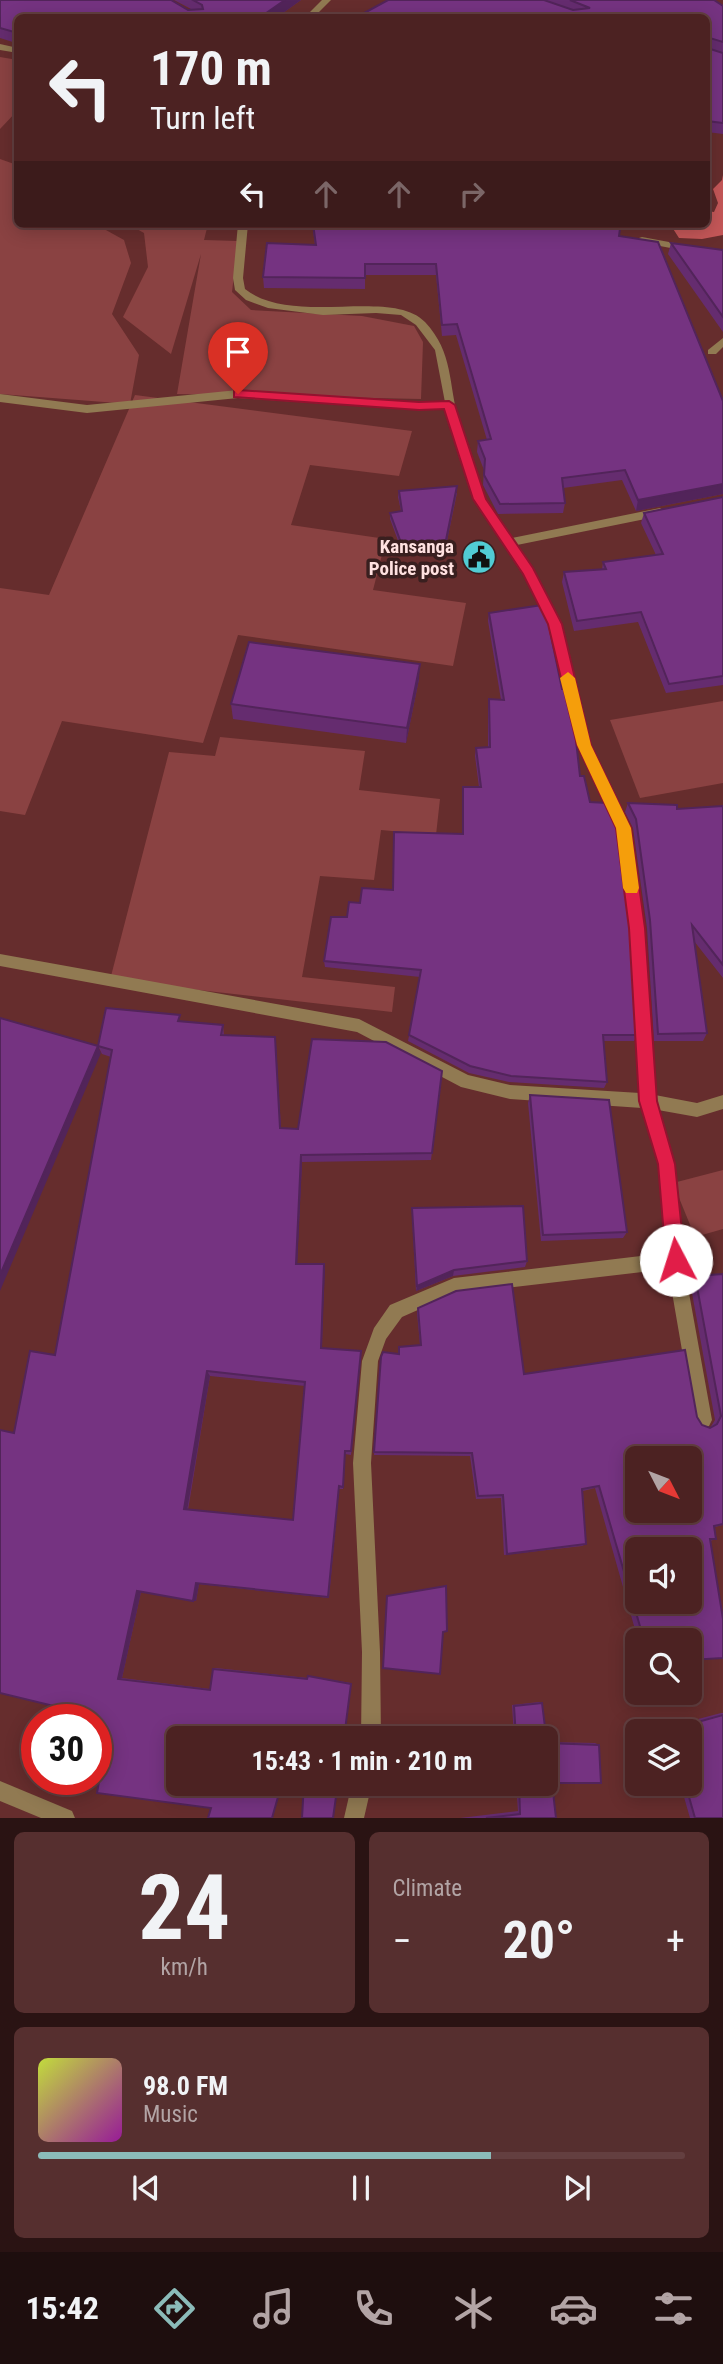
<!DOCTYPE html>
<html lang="en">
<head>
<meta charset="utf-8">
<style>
	:root { --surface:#4c2222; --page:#562f2f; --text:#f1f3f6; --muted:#b2a4a5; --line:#633f40; --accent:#8bbbb9 }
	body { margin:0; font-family:"Roboto Condensed",sans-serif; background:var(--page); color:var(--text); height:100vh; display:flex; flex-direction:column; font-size:26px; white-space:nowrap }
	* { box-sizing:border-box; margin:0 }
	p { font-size:23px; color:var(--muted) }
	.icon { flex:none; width:38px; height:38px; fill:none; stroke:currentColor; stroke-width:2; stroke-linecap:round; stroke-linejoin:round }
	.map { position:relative; height:1818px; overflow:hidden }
	.sheet { display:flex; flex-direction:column; gap:14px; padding:14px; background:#2a1313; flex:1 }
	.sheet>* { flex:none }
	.guide { position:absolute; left:14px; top:14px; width:696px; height:214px; border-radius:10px; box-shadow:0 4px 18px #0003,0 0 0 2px var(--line); background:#4c2222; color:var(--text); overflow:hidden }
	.needle { width:46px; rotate:132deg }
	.tools { position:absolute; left:625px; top:1446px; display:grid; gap:14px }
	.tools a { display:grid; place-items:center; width:77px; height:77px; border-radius:10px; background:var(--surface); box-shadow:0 4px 18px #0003,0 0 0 2px var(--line); font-size:35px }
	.speed { position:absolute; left:21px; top:1704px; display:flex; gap:14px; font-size:35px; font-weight:700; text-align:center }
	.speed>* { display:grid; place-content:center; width:91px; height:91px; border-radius:50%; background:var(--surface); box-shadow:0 4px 18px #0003,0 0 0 2px var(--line); line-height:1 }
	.speed .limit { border:10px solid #d22; background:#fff; color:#111 }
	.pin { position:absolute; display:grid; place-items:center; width:60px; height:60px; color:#fff; margin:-72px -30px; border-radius:50% 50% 50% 0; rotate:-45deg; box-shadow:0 0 7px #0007 }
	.pin .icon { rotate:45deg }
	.me { position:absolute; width:77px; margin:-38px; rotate:355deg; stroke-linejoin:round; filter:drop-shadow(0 0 5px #0008) }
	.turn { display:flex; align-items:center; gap:24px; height:147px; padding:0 21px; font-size:32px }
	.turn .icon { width:91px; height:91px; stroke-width:2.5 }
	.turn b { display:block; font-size:49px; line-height:60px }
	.lanes { display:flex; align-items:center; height:66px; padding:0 21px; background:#0003; justify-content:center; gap:35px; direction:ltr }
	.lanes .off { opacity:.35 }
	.big { font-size:52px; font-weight:700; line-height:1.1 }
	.sheet .tile { flex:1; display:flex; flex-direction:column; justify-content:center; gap:10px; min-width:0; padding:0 24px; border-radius:10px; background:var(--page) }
	.sheet .dial { align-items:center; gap:0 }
	.dial b { font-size:91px; line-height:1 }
	.song { display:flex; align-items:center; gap:21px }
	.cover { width:84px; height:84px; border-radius:10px; background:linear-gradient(135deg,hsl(70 70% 55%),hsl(300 70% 35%)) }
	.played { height:7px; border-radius:4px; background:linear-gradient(90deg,var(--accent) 70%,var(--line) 70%) }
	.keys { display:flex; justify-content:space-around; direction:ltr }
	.heat { display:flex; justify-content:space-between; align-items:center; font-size:38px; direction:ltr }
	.sheet .tiles { flex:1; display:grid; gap:14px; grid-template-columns:1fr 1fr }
	.tile:last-child { grid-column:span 2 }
	.trip { position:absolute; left:166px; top:1726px; width:392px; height:70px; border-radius:10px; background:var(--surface); box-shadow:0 4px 18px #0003,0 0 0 2px var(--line); font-weight:700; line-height:70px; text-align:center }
	.dock { display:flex; height:112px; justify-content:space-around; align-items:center; background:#1e0e0e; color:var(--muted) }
	.dock .icon { width:49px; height:49px }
	.dock .current { color:var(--accent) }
	.dock b { font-size:32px; color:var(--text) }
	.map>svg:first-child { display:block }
	.green { fill:#8a4242 }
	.forest { fill:#c45758 }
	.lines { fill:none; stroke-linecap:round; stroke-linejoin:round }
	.lane { fill:#917a52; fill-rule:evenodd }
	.street { fill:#917a52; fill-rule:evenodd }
	.wall { fill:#652c6f; fill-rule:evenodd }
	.shaded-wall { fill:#52245a }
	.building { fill:#753381; stroke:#52245a; stroke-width:2; fill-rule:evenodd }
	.route { fill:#e11d48; stroke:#92132f; stroke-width:2 }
	.slow { fill:#f59e0b }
	.labels { text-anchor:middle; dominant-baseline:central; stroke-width:7; stroke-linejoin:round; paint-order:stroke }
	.poi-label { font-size:19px; font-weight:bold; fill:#ffe1e0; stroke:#391f1f; text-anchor:end }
</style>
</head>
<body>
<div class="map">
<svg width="723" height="1818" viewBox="0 0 723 1818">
	<rect width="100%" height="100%" fill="#662d2d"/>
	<!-- green -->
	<g class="green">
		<path d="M 0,57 L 18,60 L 17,111 L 0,129 Z"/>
		<path d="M 0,159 L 17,165 L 18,224 L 95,224 L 124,240 L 131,263 L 112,314 L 139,355 L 130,404 L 0,394 Z"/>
		<path d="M 128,224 L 208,224 L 204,240 L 238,241 L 232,292 L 251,310 L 362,316 L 414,326 L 423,342 L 421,399 L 177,394 L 201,254 L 171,354 L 123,317 L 148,267 L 144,233 Z"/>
		<path d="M 135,395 L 412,431 L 399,476 L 310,465 L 291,525 L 386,539 L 373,590 L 466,603 L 453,666 L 238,635 L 203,743 L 62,721 L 25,815 L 0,811 L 0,588 L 49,595 Z"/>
		<path d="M 723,701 L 723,783 L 640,798 L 610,720 Z"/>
		<path d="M 220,737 L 365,751 L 359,790 L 440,799 L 436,835 L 381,830 L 374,880 L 320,876 L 302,977 L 395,987 L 392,1012 L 110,980 L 169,752 L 215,756 Z"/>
		<path d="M 723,1170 L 723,1229 L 695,1237 L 673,1183 Z"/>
	</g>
	<!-- forest -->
	<path class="forest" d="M 723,175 L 723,235 L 702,239 L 679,238 L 670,224 L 707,224 L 707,211 L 714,212 L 718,203 L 713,189 L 722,180 Z"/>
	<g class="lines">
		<!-- lane -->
		<path class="lane" d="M 238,390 L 419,402 L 449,401 L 454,405 L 449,409 L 419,410 L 238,398 L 87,413 L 0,402 L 0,394 L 87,405 Z"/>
		<!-- street -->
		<g class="street">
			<path d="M 322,0 L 331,0 L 313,18 L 304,18 Z"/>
			<path d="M 0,44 L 18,48 L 18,53 L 0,50 Z"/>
			<path d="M 238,224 L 248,224 L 243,278 L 245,289 C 293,327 391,287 425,322 C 454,353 448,384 459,421 C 467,446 474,474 485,497 C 492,511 503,525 512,538 L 660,508 L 666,512 L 660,516 L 517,545 L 535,572 L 560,624 L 590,745 L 630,828 L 644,928 L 655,1095 L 697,1103 L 723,1095 L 723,1109 L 697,1117 L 658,1110 L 674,1164 L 683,1260 L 712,1420 L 709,1426 L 703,1429 L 697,1426 L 694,1420 L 668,1269 L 454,1294 L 402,1317 L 386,1339 L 378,1361 L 371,1463 L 380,1652 L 381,1738 L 361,1738 L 362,1652 L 353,1463 L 362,1361 L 374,1328 L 390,1305 L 454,1278 L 666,1253 L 658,1164 L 642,1108 L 510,1099 L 461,1087 L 357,1032 L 0,966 L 0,954 L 359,1019 L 468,1075 L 510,1085 L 640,1093 L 630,928 L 616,828 L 578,745 L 548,624 L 524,574 L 474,499 L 448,418 L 435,350 L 416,325 L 401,315 L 376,313 L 323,315 L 268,308 L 246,300 L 235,290 L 233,278 Z"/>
			<path d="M 642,237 L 723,252 L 723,258 L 639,242 L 639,238 Z"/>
			<path d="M 723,338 L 723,347 L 716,354 L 708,354 L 708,350 Z"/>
			<path d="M 0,1781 L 72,1811 L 75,1818 L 41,1818 L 0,1801 Z"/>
			<path d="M 352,1783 L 372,1783 L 364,1818 L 344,1818 Z"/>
		</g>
	</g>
	<!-- wall -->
	<g class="wall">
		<path d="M 0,0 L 188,10 L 191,9 L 174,0 L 301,0 L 276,18 L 18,18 L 16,43 L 0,38 Z"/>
		<path d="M 388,0 L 714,0 L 723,6 L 723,134 L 707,132 L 707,18 Z"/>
		<path d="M 312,224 L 593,224 L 619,236 L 723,401 L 723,494 L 636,511 L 622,480 L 563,488 L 565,503 L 563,513 L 498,514 L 483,485 L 484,470 L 477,452 L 478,441 L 487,440 L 456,335 L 442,336 L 436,275 L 365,275 L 365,289 L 264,288 L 263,277 L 315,245 Z"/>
		<path d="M 593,224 L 620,224 L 619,229 Z"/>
		<path d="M 671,243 L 723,250 L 723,332 L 668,254 Z"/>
		<path d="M 399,491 L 457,493 L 446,546 L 403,554 L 390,519 L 390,513 L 401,511 L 398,497 Z"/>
		<path d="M 723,497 L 723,685 L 666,693 L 638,622 L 574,631 L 562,582 L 564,572 L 602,569 L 603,562 L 656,555 L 641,523 L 644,513 Z"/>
		<path d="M 489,613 L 580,776 L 637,1035 L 634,1041 L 604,1041 L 607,1082 L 604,1088 L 509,1082 L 469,1073 L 408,1041 L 420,977 L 325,967 L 324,961 L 347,917 L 360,903 L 393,890 L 462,834 L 463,787 L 479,787 L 475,756 L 476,748 L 488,747 L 488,708 L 489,699 L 501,700 L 488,621 Z"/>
		<path d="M 419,679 L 406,743 L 233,719 L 231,704 Z"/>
		<path d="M 628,803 L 677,809 L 723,806 L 723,978 L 694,941 L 707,1033 L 703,1041 L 654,1041 L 647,928 L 633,828 L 625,812 Z"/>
		<path d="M 182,1022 L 223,1025 L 224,1035 L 276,1045 L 281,1129 L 298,1129 L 442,1071 L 431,1160 L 302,1162 L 297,1264 L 324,1264 L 322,1348 L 361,1351 L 351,1455 L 345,1454 L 343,1489 L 339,1489 L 329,1598 L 199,1584 L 196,1601 L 141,1592 L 122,1678 L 210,1689 L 213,1669 L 216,1668 L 308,1678 L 309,1676 L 351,1683 L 344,1738 L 178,1738 L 283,1783 L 272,1818 L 208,1818 L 211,1808 L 105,1747 L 66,1709 L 14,1433 L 55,1355 L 111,1057 L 102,1054 L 98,1046 ZM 210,1376 L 305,1386 L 293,1520 L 188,1510 Z"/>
		<path d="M 530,1095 L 627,1232 L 623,1238 L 541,1241 L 528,1103 Z"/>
		<path d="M 412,1208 L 527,1261 L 525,1267 L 453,1276 L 416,1291 L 412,1215 Z"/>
		<path d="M 723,1274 L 723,1525 L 715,1527 L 716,1539 L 710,1541 L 690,1640 L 638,1640 L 595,1488 L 583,1491 L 586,1544 L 582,1546 L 504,1555 L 501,1498 L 476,1499 L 470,1456 L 374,1455 L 381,1357 L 398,1353 L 399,1347 L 420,1345 L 417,1313 L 418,1308 L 524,1374 L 697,1417 L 702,1425 L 710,1428 L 715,1420 L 690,1282 L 695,1276 Z"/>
		<path d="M 539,1702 L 542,1703 L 547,1742 L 595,1743 L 599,1745 L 552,1783 L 556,1818 L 460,1818 L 518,1811 L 516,1783 L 546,1783 L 546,1738 L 514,1738 L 512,1705 Z"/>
		<path d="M 721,1713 L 723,1713 L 723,1818 L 690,1818 L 680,1783 L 690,1783 L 690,1731 L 665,1731 L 664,1728 Z"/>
	</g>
	<!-- shaded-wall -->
	<g class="shaded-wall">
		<path d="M 285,0 L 301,0 L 276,18 L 259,18 Z"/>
		<path d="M 18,30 L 18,42 L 16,43 L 14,32 Z"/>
		<path d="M 723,484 L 723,494 L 636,511 L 638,500 Z"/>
		<path d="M 457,486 L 446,546 L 403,554 L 403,548 Z"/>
		<path d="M 420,664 L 419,679 L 406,743 L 407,728 Z"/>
		<path d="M 275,1037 L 276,1045 L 281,1136 L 280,1128 Z"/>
		<path d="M 98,1046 L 101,1053 L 0,1291 L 0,1275 Z"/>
		<path d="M 301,1155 L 302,1162 L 297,1269 L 296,1264 Z"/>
		<path d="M 324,1264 L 325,1270 L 321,1352 L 321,1348 Z"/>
		<path d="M 454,1270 L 453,1276 L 416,1291 L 417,1286 Z"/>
		<path d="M 207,1371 L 210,1376 L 187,1511 L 184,1509 Z"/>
		<path d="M 196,1583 L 199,1584 L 196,1601 L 193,1601 Z"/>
		<path d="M 137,1591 L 141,1592 L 122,1678 L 118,1679 Z"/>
	</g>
	<!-- building -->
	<g class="building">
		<path d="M 0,0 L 171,0 L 188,10 L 203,9 L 202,5 L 193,0 L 285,0 L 259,18 L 66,18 L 41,14 L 35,18 L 18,18 L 18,30 L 14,32 L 0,28 Z"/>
		<path d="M 388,0 L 544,0 L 573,10 L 590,8 L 570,0 L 714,0 L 723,6 L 723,42 L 710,38 L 707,40 L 707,18 L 355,18 Z"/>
		<path d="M 707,44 L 707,48 L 723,53 L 723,123 L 707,121 Z"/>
		<path d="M 313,224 L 593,224 L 620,229 L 619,236 L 658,242 L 723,401 L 723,484 L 638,500 L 625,470 L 562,478 L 565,503 L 500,504 L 484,475 L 485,459 L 478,441 L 491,439 L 457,324 L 442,325 L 436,264 L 365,264 L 365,278 L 263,277 L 267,243 L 316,245 Z"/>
		<path d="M 671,243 L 723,250 L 723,317 Z"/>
		<path d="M 457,486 L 446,540 L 403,548 L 390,513 L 402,511 L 399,491 Z"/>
		<path d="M 723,497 L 723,676 L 669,684 L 641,612 L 577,621 L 564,572 L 606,569 L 603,562 L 663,554 L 644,513 Z"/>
		<path d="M 542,605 L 547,616 L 562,689 L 565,689 L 574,723 L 580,776 L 584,776 L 590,802 L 607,803 L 616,821 L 630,921 L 637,1035 L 603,1035 L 607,1082 L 511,1076 L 470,1066 L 409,1035 L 421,970 L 324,961 L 331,917 L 347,917 L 349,902 L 360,903 L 362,888 L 393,890 L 394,832 L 463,834 L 463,787 L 481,787 L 476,748 L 490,747 L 489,699 L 504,700 L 489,613 Z"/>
		<path d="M 249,642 L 420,664 L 407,728 L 231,704 Z"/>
		<path d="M 628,803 L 677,805 L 677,809 L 723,806 L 723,965 L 692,925 L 707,1033 L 658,1034 L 650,920 L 636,819 Z"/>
		<path d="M 106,1008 L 180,1015 L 178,1021 L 223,1025 L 221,1035 L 275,1037 L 280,1128 L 298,1129 L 312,1039 L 386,1042 L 442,1071 L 432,1153 L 301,1155 L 296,1264 L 324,1264 L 321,1348 L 361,1351 L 351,1451 L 345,1451 L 343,1487 L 339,1486 L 328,1597 L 196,1583 L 193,1601 L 137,1591 L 118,1679 L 210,1690 L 213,1669 L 307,1679 L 308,1676 L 351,1684 L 344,1738 L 178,1738 L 178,1783 L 282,1783 L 272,1818 L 208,1818 L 211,1808 L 97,1793 L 105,1747 L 96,1745 L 96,1720 L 63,1720 L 66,1709 L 0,1693 L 0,1430 L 14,1433 L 30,1351 L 55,1355 L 112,1050 L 98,1046 ZM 207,1371 L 305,1382 L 293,1520 L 184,1509 Z"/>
		<path d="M 0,1018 L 98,1046 L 0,1275 Z"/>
		<path d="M 530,1095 L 609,1100 L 627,1232 L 543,1235 Z"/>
		<path d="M 523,1206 L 527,1261 L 454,1270 L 417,1286 L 412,1208 Z"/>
		<path d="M 723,1274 L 723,1524 L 714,1526 L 716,1539 L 710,1539 L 723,1619 L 723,1658 L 690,1660 L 690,1640 L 644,1640 L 599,1486 L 582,1489 L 586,1544 L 507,1554 L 503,1495 L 478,1496 L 472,1453 L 374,1452 L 381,1357 L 383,1352 L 399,1354 L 399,1347 L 421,1345 L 418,1308 L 456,1291 L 512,1284 L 524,1374 L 685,1350 L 697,1417 L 702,1425 L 710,1428 L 717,1424 L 721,1416 L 695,1276 ZM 637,1458 L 690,1458 L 690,1510 L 637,1510 ZM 637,1549 L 690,1549 L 690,1601 L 637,1601 Z"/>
		<path d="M 446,1586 L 447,1631 L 443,1632 L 440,1674 L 383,1668 L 387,1596 Z"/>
		<path d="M 542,1703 L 547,1743 L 599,1745 L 601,1783 L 552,1783 L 556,1818 L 486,1818 L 520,1814 L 519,1783 L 546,1783 L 546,1738 L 516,1738 L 514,1706 Z"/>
		<path d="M 723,1715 L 723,1818 L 695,1818 L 685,1783 L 690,1783 L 690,1731 L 669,1731 L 669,1730 Z"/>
		<path d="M 304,1783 L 338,1783 L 333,1818 L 302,1818 Z"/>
	</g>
	<!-- route -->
	<path class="route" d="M 238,390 L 419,402 L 449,401 L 455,405 L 486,499 L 533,568 L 562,624 L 591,745 L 631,828 L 645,928 L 657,1101 L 675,1164 L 685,1260 L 682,1267 L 676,1270 L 669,1267 L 666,1260 L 658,1164 L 639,1101 L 629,928 L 616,828 L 577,745 L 548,624 L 523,574 L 473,499 L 444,409 L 419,410 L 234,397 L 234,391 Z"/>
	<!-- slow -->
	<path class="slow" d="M 568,672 L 575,678 L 591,745 L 631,828 L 639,888 L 637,893 L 626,893 L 623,888 L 616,828 L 577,745 L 560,678 Z"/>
	<!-- icons -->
	<defs>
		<g id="civic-disc" transform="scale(1.75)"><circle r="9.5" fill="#51ccd4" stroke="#391f1f"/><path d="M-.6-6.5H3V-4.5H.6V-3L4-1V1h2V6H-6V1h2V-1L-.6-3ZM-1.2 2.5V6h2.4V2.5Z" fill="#111"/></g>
	</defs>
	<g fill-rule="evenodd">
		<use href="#civic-disc" x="479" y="557"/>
	</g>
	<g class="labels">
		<!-- poi labels -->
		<g class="poi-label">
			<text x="454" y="546">Kansanga<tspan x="454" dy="22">Police post</tspan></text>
		</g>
	</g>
</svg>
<div class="tools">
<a><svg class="needle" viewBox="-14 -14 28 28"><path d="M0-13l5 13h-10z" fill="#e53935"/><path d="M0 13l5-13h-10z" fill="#b2a4a5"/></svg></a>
<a><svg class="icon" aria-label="sound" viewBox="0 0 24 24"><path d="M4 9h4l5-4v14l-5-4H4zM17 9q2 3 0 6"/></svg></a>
<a><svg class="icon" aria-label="search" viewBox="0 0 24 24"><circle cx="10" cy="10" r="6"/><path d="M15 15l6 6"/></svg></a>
<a><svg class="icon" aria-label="layers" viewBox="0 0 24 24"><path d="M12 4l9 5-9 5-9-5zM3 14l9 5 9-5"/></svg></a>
</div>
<div class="speed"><div class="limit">30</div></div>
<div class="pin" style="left:238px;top:394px;background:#d93025"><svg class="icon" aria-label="arrive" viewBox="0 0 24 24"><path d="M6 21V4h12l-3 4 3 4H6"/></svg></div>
<svg class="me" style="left:676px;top:1260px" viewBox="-20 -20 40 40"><circle r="19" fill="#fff"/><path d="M0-13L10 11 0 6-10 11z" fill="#e11d48"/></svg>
<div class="trip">15:43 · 1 min · 210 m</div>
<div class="guide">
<div class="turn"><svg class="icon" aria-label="left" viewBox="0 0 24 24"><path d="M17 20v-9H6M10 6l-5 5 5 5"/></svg><div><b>170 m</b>Turn left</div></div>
<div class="lanes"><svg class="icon" aria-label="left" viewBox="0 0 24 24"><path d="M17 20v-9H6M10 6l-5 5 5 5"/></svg><svg class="icon off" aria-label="ahead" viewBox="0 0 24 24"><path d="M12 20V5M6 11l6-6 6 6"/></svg><svg class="icon off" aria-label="ahead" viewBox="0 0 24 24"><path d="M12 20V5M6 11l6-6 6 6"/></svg><svg class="icon off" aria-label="right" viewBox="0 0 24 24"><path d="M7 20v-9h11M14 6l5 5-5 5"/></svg></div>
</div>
</div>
<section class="sheet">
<div class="tiles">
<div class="tile dial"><b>24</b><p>km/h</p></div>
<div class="tile"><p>Climate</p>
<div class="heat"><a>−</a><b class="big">20°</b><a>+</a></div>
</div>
<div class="tile">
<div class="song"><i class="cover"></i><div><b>98.0 FM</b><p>Music</p></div></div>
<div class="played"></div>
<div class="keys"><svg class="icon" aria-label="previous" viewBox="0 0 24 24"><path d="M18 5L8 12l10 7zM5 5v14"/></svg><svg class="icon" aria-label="pause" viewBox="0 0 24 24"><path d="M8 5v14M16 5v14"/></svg><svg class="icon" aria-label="next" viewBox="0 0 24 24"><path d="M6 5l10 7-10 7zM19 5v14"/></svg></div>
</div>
</div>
</section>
<nav class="dock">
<b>15:42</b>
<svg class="icon current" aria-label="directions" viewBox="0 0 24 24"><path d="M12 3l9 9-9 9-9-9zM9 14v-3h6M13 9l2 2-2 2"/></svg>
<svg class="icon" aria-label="music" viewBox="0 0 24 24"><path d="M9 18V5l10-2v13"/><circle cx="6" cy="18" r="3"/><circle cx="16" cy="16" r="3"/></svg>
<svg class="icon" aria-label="phone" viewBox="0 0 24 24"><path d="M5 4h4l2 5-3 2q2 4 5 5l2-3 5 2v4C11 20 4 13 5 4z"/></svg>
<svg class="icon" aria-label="climate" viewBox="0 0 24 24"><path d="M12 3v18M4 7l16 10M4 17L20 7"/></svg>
<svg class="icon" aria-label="car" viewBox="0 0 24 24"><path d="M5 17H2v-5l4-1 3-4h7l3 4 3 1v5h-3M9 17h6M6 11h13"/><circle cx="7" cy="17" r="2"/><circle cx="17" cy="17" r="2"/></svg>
<svg class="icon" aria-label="filters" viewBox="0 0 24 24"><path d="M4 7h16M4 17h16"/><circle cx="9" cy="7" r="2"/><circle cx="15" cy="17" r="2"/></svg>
</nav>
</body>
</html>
